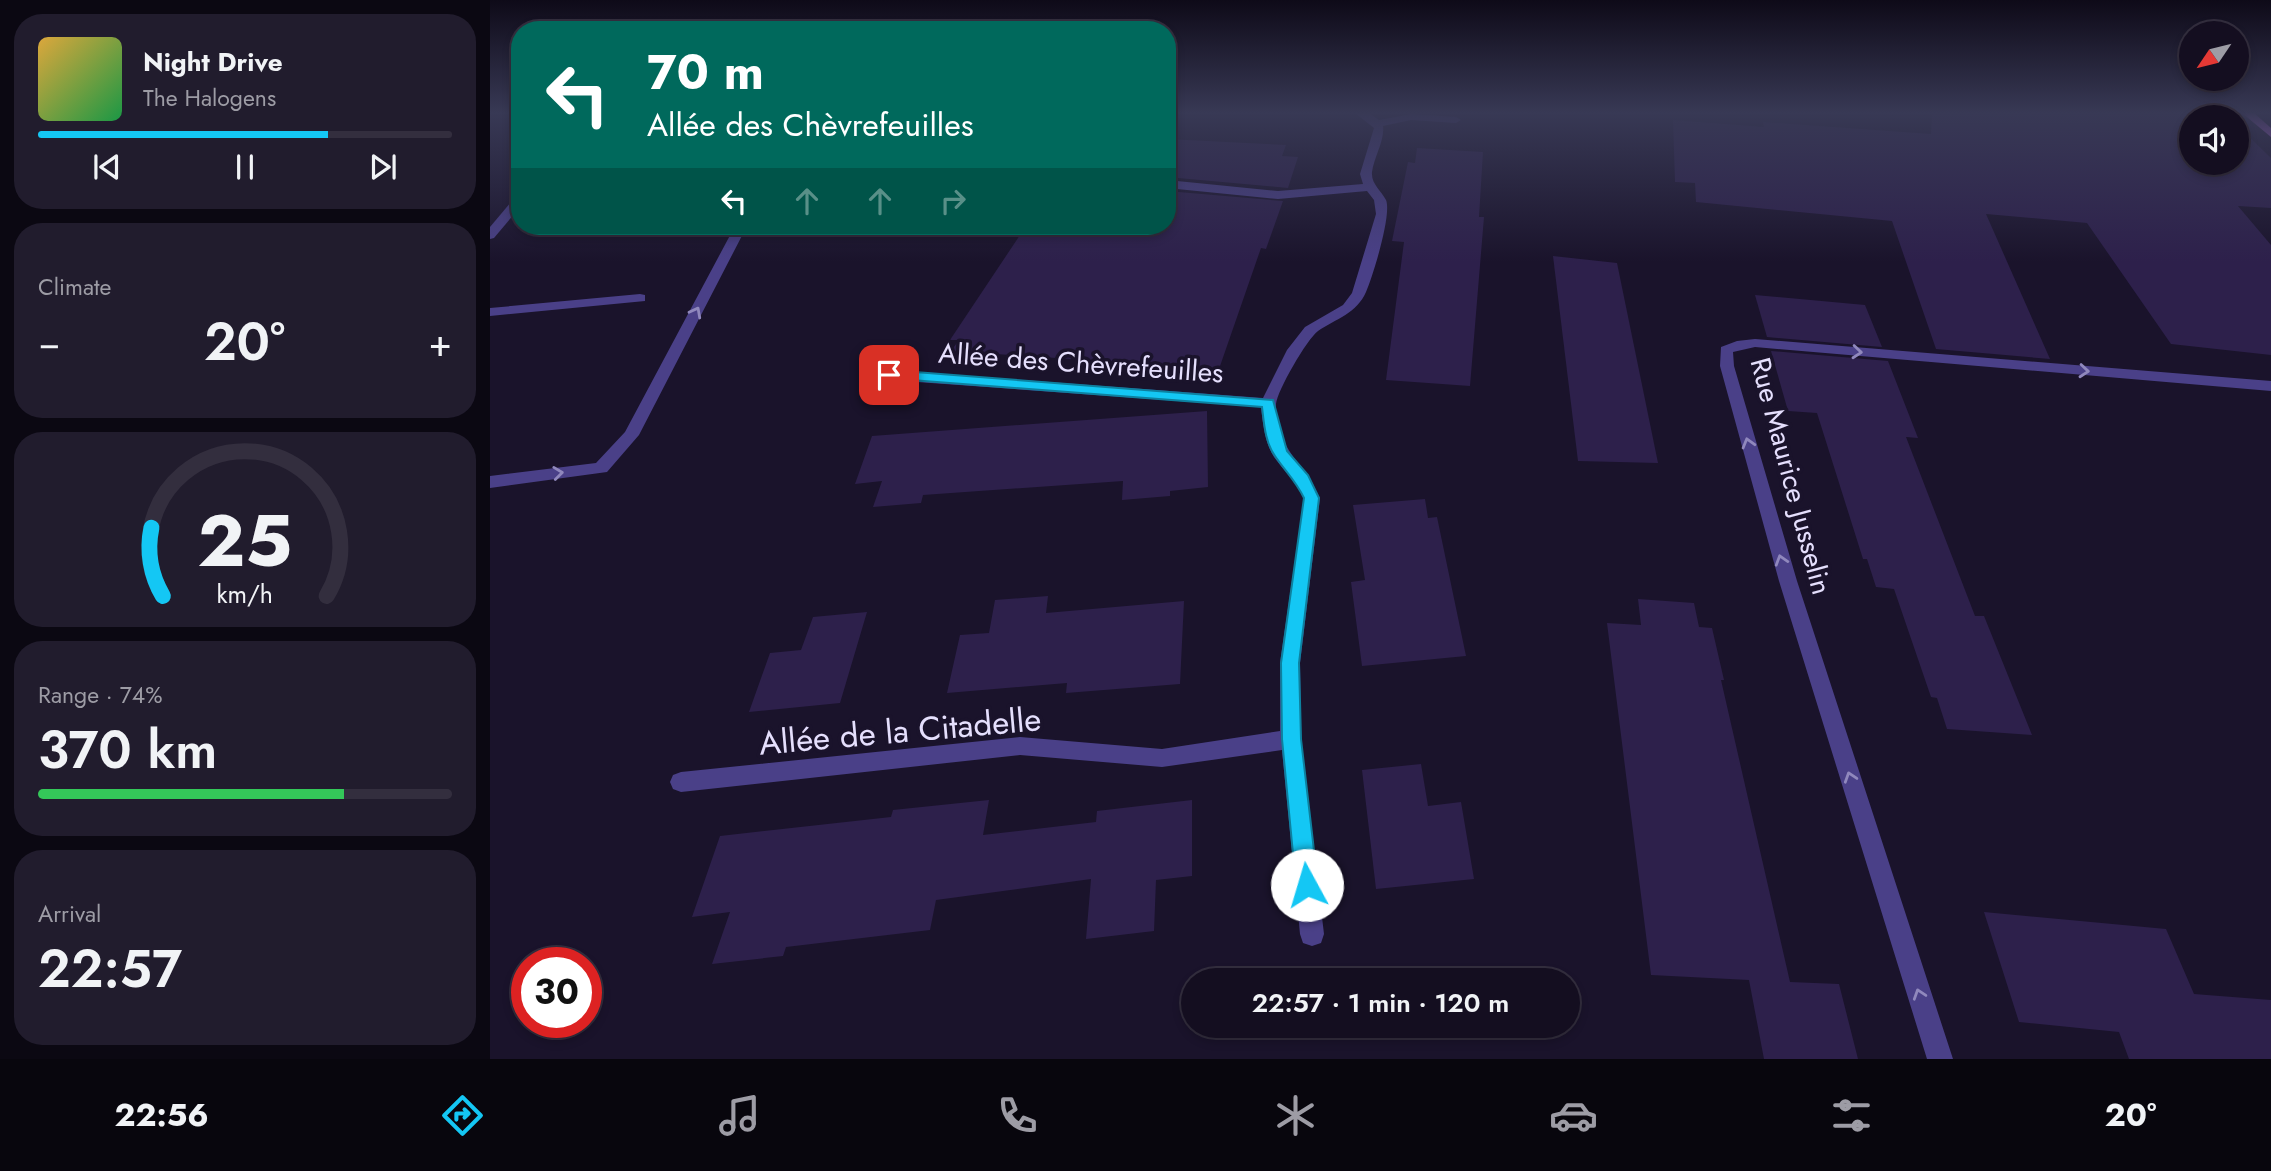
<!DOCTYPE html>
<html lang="en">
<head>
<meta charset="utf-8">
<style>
	:root { --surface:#140e20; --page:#211c2d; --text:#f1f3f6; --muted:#9d9ca5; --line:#332e3e; --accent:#14c7f4 }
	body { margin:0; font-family:Jost,sans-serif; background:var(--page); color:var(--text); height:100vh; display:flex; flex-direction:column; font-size:26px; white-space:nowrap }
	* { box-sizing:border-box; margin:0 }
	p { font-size:23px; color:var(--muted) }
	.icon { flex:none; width:38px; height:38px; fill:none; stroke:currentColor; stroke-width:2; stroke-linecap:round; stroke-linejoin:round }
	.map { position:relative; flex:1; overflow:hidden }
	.details { display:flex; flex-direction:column; gap:14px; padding:14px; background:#0b0812; width:490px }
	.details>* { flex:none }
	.top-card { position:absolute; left:21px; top:21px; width:665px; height:214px; border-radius:28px; box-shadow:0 4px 10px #0003,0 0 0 2px var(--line); background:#00695c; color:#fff; overflow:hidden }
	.needle { width:46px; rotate:235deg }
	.buttons { position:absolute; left:1689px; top:21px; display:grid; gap:14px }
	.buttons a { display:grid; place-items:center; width:70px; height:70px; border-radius:50%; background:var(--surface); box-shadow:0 4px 10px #0003,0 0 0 2px var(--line); font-size:35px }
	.speed { position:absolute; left:21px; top:947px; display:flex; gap:14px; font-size:35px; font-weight:700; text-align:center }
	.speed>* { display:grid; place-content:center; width:91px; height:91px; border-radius:50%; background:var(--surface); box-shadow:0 4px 10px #0003,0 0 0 2px var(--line); line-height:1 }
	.speed .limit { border:10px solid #d22; background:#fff; color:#111 }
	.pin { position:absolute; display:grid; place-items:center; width:60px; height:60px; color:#fff; margin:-30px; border-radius:14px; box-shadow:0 4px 10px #0006 }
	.me { position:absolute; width:77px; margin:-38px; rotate:354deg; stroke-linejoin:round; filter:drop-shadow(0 0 5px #0008) }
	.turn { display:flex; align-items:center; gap:24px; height:147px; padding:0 21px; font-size:32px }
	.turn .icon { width:91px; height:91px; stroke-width:2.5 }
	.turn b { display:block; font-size:49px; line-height:60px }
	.lanes { display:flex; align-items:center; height:66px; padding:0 21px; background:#0003; justify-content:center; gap:35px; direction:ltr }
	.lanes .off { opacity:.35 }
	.big { font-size:52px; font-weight:600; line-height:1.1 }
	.details .widget { flex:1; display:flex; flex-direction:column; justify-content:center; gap:10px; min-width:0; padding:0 24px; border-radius:28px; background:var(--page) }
	.details .dial { align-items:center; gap:0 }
	.dial svg { height:182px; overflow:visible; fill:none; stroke:var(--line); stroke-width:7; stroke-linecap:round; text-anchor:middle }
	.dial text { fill:var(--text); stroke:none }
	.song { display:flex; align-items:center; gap:21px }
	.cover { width:84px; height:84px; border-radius:10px; background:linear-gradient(135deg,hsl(40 70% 55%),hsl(140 70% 35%)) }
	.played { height:7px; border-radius:4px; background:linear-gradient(90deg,var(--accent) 70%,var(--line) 70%) }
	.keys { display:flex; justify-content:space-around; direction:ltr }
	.heat { display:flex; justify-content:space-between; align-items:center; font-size:38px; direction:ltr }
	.charge { height:10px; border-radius:5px; background:linear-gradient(90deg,#34c759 74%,var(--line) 0) }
	.trip { position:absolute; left:691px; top:968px; width:399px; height:70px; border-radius:35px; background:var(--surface); box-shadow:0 4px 10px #0003,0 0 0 2px var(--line); font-weight:600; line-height:70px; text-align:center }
	.menu { display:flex; height:112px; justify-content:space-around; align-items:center; background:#08060d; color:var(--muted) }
	.menu .icon { width:49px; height:49px }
	.menu .current { color:var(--accent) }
	.menu b { font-size:32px; color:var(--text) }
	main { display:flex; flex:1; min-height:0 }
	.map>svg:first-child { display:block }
	.building { fill:#2d204b }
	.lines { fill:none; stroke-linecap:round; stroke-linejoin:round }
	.minor { fill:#4a4088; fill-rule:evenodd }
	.major { fill:#d26bf8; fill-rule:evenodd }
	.oneway { stroke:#9088bd }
	.route { fill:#14c7f4; stroke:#0d819f; stroke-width:2 }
	.labels { text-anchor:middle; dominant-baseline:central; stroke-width:7; stroke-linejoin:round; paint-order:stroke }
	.street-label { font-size:28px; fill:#e5dffd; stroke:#1a132b }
	.near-street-label { font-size:33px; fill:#e5dffd; stroke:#1a132b }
</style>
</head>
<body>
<main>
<section class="details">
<div class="widget">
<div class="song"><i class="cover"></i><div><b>Night Drive</b><p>The Halogens</p></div></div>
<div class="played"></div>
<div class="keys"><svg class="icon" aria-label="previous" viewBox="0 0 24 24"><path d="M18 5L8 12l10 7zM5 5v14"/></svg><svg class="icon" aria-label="pause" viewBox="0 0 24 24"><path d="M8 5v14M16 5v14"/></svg><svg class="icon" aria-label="next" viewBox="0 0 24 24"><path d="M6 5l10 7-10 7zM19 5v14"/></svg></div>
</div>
<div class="widget"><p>Climate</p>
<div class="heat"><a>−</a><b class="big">20°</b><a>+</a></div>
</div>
<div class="widget dial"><svg viewBox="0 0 100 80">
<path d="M14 69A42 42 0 1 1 86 69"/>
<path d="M14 69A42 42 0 0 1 9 39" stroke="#14c7f4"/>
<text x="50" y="56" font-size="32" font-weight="700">25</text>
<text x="50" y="72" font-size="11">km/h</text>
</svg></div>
<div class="widget"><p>Range · 74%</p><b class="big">370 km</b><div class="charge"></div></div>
<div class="widget"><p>Arrival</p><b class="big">22:57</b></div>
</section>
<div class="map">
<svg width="1781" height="1059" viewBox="0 0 1781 1059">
	<rect width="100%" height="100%" fill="#1a132b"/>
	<!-- building -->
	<g class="building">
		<path d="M 1442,113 L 1736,113 L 1740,117 L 1701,117 L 1701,163 L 1746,163 L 1746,124 L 1781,158 L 1781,208 L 1748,206 L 1781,245 L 1781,355 L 1681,344 L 1597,223 L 1496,214 L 1560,359 L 1446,349 L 1402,221 L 1206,202 L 1205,183 L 1185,182 L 1183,120 L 1274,127 L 1273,122 L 1441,134 Z"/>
		<path d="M 677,139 L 796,145 L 792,156 L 808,157 L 798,188 L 677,177 Z"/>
		<path d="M 927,148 L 993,152 L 989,217 L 994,217 L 980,386 L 896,380 L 914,242 L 902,241 L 918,162 L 925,163 Z"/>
		<path d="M 677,191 L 793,201 L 776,249 L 771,248 L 729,369 L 461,351 L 469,340 L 460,340 L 536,226 L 677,226 Z"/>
		<path d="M 1063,256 L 1127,263 L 1168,463 L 1088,461 Z"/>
		<path d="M 1265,295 L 1375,305 L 1392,347 L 1277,337 Z"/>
		<path d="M 1281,351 L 1398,361 L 1428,438 L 1416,437 L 1485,616 L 1494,616 L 1542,735 L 1457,729 L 1447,698 L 1441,697 L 1404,589 L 1386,587 L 1377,559 L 1373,559 L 1327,413 L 1298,411 Z"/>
		<path d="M 717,411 L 718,487 L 680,491 L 680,496 L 632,500 L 633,481 L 433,495 L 431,503 L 383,507 L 392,481 L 365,484 L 382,436 Z"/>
		<path d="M 935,499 L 938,518 L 947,517 L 976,656 L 872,666 L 861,582 L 875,580 L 863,505 Z"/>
		<path d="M 558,596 L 556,613 L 694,601 L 690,684 L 576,693 L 577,683 L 457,693 L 470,635 L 499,633 L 505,600 Z"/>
		<path d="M 1148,599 L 1204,603 L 1209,627 L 1222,628 L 1234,680 L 1231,680 L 1300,982 L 1349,984 L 1368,1059 L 1274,1059 L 1259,980 L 1161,975 L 1117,623 L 1151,625 Z"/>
		<path d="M 377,612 L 350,703 L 259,712 L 280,653 L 311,650 L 323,617 Z"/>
		<path d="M 931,764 L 938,806 L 971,802 L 984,879 L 886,889 L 872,770 Z"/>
		<path d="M 499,800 L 493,835 L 606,822 L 607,811 L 702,800 L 702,876 L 666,880 L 664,931 L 596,939 L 601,879 L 446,900 L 440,930 L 296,947 L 293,956 L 222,964 L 240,912 L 202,917 L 230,836 L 401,817 L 403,810 Z"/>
		<path d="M 1494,912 L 1676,929 L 1704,994 L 1781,1000 L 1781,1059 L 1639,1059 L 1629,1032 L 1529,1022 Z"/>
	</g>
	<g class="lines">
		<!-- minor -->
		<g class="minor">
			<path d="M 865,113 L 879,113 L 889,120 L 921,114 L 966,117 L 971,120 L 966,123 L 921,120 L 893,126 C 895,140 884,157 882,172 C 881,184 891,190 896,200 C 902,214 883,276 876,292 C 867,313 846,319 828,331 C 817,339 787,391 786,404 C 783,443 815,467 830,498 L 810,663 L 811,739 L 834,934 L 831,943 L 822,946 L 813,943 L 810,934 L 792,750 L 672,767 L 530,755 L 191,792 L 183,789 L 180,782 L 183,775 L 191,772 L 530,737 L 672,749 L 790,731 L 790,663 L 814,498 C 806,481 794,471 784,457 C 775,443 773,424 771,407 L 399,380 L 392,375 L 399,370 L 773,398 L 797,350 L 815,327 L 853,305 L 862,293 L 886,214 L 884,200 L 877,191 L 788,199 L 677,188 L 677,180 L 788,191 L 873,184 L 870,174 L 884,128 Z"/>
			<path d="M 30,195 L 30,207 L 4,238 L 0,239 L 0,227 L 26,196 Z"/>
			<path d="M 245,226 L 257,226 L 149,435 L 117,472 L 0,488 L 0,476 L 106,463 L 135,432 Z"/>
			<path d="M 150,294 L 155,295 L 155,301 L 0,316 L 0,308 Z"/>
			<path d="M 1265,339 L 1781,381 L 1781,391 L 1265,347 L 1243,352 L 1244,366 L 1307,581 L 1463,1059 L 1437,1059 L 1289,581 L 1230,366 L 1231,347 L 1247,341 Z"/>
		</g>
		<!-- major -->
		<path class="major" d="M 1752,113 L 1764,113 L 1781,128 L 1781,137 Z"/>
	</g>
	<!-- one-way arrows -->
	<defs><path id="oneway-chevron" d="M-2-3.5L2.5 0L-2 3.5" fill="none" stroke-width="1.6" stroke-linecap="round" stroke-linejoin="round" transform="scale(1.75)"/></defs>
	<g class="oneway">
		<use href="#oneway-chevron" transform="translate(206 312) rotate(-62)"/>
		<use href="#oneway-chevron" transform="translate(1367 352) rotate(5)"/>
		<use href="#oneway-chevron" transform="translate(1594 371) rotate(5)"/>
		<use href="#oneway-chevron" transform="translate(1258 443) rotate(-106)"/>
		<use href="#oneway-chevron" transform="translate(68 473) rotate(-7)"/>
		<use href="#oneway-chevron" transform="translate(1291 560) rotate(-107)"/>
		<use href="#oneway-chevron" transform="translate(1360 777) rotate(-108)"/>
		<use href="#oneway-chevron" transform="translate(1429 994) rotate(-108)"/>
	</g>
	<!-- sky -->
	<linearGradient id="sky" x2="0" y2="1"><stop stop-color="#0e0a18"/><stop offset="0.43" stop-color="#383955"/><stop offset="1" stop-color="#383955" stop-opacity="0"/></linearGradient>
	<rect width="1781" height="262" fill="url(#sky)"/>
	<!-- route -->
	<path class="route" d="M 399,370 L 783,400 L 797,451 L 818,475 L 829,498 L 809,663 L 811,739 L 828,885 L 825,893 L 817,896 L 810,893 L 806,885 L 792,739 L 791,663 L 814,498 C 806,481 795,471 785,456 C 775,442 774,423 772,407 L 395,378 L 395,372 Z"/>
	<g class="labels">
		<!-- street labels -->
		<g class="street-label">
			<text transform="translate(591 363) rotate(4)">Allée des Chèvrefeuilles</text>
			<text transform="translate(1301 476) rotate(75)">Rue Maurice Jusselin</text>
		</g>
		<!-- near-street labels -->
		<g class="near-street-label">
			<text transform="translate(410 731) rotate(-5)">Allée de la Citadelle</text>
		</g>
	</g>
</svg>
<div class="buttons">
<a><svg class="needle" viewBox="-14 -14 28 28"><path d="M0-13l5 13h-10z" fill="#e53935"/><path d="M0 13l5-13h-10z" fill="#9d9ca5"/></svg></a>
<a><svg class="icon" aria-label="sound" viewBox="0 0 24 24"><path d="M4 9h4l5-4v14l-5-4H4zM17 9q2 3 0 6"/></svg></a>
</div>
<div class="speed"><div class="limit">30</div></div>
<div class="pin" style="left:399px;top:375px;background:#d93025"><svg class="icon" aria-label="arrive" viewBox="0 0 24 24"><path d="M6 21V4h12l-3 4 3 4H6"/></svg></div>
<svg class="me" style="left:817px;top:885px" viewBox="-20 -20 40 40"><circle r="19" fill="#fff"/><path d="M0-13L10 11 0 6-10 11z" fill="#14c7f4"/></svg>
<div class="trip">22:57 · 1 min · 120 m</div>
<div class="top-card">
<div class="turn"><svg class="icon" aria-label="left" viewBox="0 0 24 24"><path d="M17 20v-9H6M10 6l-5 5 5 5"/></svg><div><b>70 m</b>Allée des Chèvrefeuilles</div></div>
<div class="lanes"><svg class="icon" aria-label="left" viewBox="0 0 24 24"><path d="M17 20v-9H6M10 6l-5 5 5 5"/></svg><svg class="icon off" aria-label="ahead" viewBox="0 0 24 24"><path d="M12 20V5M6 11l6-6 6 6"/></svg><svg class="icon off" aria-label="ahead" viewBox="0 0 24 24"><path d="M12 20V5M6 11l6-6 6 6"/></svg><svg class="icon off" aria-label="right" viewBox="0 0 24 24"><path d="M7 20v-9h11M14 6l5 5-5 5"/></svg></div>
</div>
</div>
</main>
<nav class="menu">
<b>22:56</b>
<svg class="icon current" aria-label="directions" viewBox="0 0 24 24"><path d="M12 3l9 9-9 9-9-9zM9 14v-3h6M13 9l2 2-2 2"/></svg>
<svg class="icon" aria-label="music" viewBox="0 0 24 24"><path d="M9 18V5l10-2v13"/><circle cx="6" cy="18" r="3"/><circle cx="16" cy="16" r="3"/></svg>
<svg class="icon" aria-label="phone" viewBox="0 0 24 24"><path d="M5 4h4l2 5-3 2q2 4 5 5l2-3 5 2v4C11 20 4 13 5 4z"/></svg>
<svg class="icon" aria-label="climate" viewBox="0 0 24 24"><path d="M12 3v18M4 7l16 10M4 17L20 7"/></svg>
<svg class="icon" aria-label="car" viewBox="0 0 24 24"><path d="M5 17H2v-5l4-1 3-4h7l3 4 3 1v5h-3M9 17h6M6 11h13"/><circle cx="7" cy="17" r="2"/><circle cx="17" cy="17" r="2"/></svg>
<svg class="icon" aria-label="filters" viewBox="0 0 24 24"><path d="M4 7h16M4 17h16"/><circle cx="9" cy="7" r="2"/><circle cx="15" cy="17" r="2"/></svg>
<b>20°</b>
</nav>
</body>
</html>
